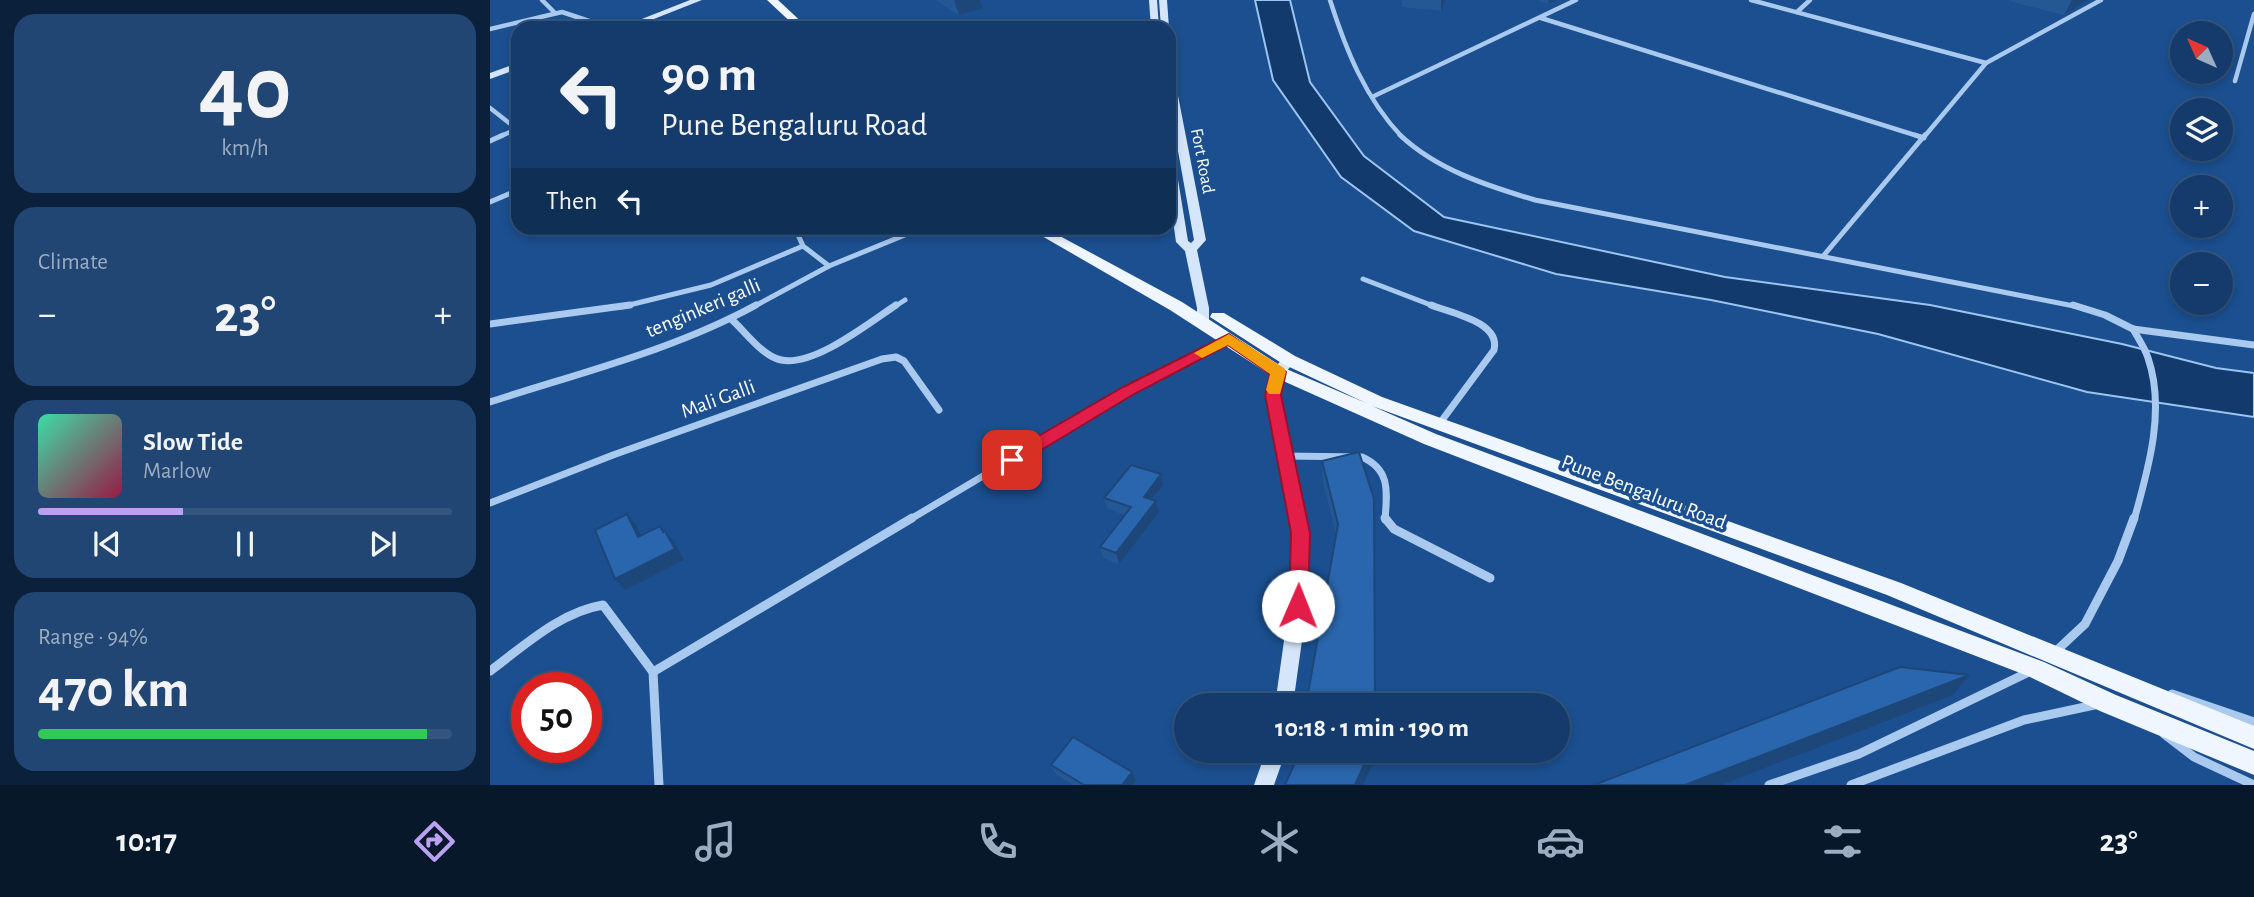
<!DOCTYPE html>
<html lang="en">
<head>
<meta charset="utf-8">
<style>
	:root { --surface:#143b6b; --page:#214673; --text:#f1f3f6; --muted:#9dadc1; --line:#33557e; --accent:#bca0f2 }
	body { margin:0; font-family:"Alegreya Sans",sans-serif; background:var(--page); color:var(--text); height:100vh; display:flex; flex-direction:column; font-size:26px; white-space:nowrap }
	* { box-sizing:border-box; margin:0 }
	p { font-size:23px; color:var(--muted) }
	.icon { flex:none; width:38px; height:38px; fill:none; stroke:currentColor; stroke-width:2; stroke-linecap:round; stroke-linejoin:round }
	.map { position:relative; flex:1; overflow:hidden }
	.side { display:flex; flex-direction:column; gap:14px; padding:14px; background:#0b203b; width:490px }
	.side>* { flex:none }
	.guide { position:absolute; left:21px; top:21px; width:665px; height:214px; border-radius:21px; box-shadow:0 4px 10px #0003,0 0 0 2px var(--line); background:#143b6b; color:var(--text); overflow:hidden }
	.needle { width:46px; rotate:315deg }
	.tools { position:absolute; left:1680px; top:21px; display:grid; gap:14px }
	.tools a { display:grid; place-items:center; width:63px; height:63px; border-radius:50%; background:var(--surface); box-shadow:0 4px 10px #0003,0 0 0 2px var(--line); font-size:35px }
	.speed { position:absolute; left:21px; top:672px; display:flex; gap:14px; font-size:35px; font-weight:700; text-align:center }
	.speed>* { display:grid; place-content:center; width:91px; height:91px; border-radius:50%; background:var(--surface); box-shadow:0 4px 10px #0003,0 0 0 2px var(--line); line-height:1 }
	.speed .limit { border:10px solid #d22; background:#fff; color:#111 }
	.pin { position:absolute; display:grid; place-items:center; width:60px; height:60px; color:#fff; margin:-30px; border-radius:14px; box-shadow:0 4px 10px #0006 }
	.me { position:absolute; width:77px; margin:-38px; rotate:1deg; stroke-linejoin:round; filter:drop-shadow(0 0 5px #0008) }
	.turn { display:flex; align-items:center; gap:24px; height:147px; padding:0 35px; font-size:32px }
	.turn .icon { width:91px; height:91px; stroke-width:2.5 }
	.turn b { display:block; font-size:49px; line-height:60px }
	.then { display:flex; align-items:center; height:66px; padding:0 35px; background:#0003; gap:14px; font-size:26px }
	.big { font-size:52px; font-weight:600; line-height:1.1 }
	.side .widget { flex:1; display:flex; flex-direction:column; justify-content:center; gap:10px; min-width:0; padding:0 24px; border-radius:21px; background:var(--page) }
	.side .dial { align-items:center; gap:0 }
	.dial b { font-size:91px; line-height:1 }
	.song { display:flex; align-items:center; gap:21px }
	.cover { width:84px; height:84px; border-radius:10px; background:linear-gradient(135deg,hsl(160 70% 55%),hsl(340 70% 35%)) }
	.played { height:7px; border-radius:4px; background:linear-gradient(90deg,var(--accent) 35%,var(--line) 35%) }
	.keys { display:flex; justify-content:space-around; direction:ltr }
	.heat { display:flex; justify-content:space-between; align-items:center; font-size:38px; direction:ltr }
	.charge { height:10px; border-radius:5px; background:linear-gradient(90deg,#34c759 94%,var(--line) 0) }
	.trip { position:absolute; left:684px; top:693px; width:396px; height:70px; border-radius:35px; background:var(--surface); box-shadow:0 4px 10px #0003,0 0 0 2px var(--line); font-weight:600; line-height:70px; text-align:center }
	.tab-bar { display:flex; height:112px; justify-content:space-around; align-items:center; background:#08182b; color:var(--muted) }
	.tab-bar .icon { width:49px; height:49px }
	.tab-bar .selected { color:var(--accent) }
	.tab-bar b { font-size:32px; color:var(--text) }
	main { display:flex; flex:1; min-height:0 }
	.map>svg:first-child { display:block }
	.water { fill:#123a6d; stroke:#9cc4f0; stroke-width:2 }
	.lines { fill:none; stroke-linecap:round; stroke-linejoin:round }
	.street-far3 { stroke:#a9c9ee; stroke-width:4.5 }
	.street-far2 { stroke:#a9c9ee; stroke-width:5 }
	.street-far1 { stroke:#a9c9ee; stroke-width:7 }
	.street { stroke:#a9c9ee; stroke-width:9 }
	.secondary { fill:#d6e6fa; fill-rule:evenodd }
	.primary { fill:#f0f6ff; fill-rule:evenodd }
	.wall { fill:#245895 }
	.shaded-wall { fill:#1d4779 }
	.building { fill:#2a66ad; stroke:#1d4779; stroke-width:2 }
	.route { fill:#e11d48; stroke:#92132f; stroke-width:2 }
	.slow { fill:#f59e0b }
	.labels { text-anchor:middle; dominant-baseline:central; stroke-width:7; stroke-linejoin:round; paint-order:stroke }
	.far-street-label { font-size:18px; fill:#fff; stroke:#1b4f8f }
	.street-label { font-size:21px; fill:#fff; stroke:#1b4f8f }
</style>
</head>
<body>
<main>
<section class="side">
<div class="widget dial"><b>40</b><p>km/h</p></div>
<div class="widget"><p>Climate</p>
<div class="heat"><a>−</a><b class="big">23°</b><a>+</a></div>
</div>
<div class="widget">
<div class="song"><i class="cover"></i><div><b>Slow Tide</b><p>Marlow</p></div></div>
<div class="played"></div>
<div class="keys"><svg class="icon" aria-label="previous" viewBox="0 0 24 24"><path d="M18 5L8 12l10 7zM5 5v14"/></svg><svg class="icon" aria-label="pause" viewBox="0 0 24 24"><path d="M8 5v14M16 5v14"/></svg><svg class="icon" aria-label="next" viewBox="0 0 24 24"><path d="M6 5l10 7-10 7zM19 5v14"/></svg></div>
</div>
<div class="widget"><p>Range · 94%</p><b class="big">470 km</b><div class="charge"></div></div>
</section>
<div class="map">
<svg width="1764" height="785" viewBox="0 0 1764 785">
	<rect width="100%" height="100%" fill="#1b4f8f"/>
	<!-- water -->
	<path class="water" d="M 765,0 L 800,0 L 820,82 L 874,156 L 954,217 L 1235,277 L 1440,305 L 1632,344 L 1726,368 L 1764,373 L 1764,417 L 1597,392 L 1388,334 L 1221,300 L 1066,274 L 924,231 L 851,177 L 783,80 Z"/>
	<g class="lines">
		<!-- street-far3 -->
		<g class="street-far3">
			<path d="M 52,0 L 64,12"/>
			<path d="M 840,0 C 856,50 875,98 912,137"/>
			<path d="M 1261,0 L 1496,63"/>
			<path d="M 1307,12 L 1320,0"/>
			<path d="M 1051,18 L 1431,137"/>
			<path d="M 0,29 L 72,12 L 120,28"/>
			<path d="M 1745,81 L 1764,14"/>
			<path d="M 882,97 L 1086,0"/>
			<path d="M 0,108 L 23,126 L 22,131 L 9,137"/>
			<path d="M 1434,137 L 1496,63 L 1611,0"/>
		</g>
		<!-- street-far2 -->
		<g class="street-far2">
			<path d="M 910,135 C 947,170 998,186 1045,200 L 1589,307"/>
			<path d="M 1425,135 L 1434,138"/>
			<path d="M 0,141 L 13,135"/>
			<path d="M 0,202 L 28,190"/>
			<path d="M 305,228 L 313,246 L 339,266"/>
			<path d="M 1334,255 L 1435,135"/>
			<path d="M 873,279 L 946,307"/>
			<path d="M 131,307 L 221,285 L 313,246"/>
			<path d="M 263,307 L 339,266 L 432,228"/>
			<path d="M 404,307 L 415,300"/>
		</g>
		<!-- street-far1 -->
		<g class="street-far1">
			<path d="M 941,305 C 961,313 1011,322 1004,350 L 950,423"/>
			<path d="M 1583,305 L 1615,315 L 1643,329 L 1764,345"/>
			<path d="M 241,319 C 255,331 272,356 291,360 C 324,367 379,323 406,305"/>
			<path d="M 0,324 L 140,305"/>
			<path d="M 1643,329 C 1648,338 1655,348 1658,358 C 1676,410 1658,470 1644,520"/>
			<path d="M 0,402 C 89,373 184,350 266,305"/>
			<path d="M 795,456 L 872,457 C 901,470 897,492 895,520"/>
			<path d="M 0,503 L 123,455 L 392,359 L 406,357 L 414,361 L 449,410"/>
			<path d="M 419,520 L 638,390 L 738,339"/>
		</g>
		<!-- street -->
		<g class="street">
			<path d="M 895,518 L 904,529 L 1000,578"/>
			<path d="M 1564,653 L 1595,624 L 1628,561 L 1644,518"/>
			<path d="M 0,671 C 34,646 70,612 113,605 L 163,672 L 169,785"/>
			<path d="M 163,672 L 422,518"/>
			<path d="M 1682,694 L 1764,722"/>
			<path d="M 1674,734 L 1704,757 L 1764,785"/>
			<path d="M 1279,785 L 1369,754 L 1541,671"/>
			<path d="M 1361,785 L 1534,720 L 1609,704"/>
		</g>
		<!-- secondary -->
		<g class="secondary">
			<path d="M 200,0 L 212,0 L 141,28 L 129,28 Z"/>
			<path d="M 659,0 L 667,0 L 669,28 L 661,28 Z"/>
			<path d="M 669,0 L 677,0 L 679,28 L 671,28 Z"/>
			<path d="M 28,63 L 28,69 L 0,79 L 0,73 Z"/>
			<path d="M 679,72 L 684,75 L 716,240 L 707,250 L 719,308 L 719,322 L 713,326 L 707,322 L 707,308 L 695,251 L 686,242 L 679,192 L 679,152 L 684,155 L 698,241 L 701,243 L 704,240 L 679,101 Z"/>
			<path d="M 799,355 L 806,360 L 795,373 L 790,395 L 818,533 L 817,605 L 803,705 L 785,705 L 799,605 L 802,533 L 776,395 L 781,372 L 794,357 Z"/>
			<path d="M 776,751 L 796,751 L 784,785 L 764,785 Z"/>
		</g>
		<!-- primary -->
		<g class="primary">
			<path d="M 277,0 L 288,0 L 318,28 L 307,28 Z"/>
			<path d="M 538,228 L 555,228 L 692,302 L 794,368 L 876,403 L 793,364 L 720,317 L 722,313 L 734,313 L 805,356 L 892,397 L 1411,583 L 1764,726 L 1764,749 L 1397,595 L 882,406 L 946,434 L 1554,662 L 1626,695 L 1764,751 L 1764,775 L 1610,711 L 1538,676 L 934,444 L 782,376 L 680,310 Z"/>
		</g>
	</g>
	<!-- wall -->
	<g class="wall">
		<path d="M 445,0 L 490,0 L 493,8 L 469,15 Z"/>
		<path d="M 912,0 L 956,0 L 951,11 L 912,7 Z"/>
		<path d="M 1047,0 L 1067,0 L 1058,4 Z"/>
		<path d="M 1520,0 L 1598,0 L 1574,15 L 1519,1 Z"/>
		<path d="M 869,452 L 846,534 L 833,482 L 832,461 Z"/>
		<path d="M 673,485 L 662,500 L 666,501 L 669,512 L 629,564 L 613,558 L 610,547 L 635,515 L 618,509 L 614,498 Z"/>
		<path d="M 561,765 L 646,781 L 643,785 L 583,785 L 566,774 Z"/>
	</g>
	<!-- shaded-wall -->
	<g class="shaded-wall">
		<path d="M 464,0 L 490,0 L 493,8 L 469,15 Z"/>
		<path d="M 951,0 L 956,0 L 951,11 Z"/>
		<path d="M 1059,0 L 1067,0 L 1058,4 Z"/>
		<path d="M 1582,0 L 1598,0 L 1574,15 Z"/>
		<path d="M 671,474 L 673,485 L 656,507 L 654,497 Z"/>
		<path d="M 666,501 L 669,512 L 629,564 L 626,553 Z"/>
		<path d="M 137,514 L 146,525 L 157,547 L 148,537 Z"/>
		<path d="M 170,526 L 178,536 L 175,531 L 184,541 L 194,560 L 135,590 L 125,579 L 173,532 Z"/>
		<path d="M 1479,675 L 1463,695 L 1231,785 L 1195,785 Z"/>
		<path d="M 880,751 L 885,751 L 885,759 L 873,785 L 865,785 Z"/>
		<path d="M 642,772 L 646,781 L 643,785 L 632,785 Z"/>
	</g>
	<!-- building -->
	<g class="building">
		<path d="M 869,452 L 884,499 L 885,705 L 816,705 L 848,524 L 832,461 Z"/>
		<path d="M 641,465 L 671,474 L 654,497 L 666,501 L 626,553 L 610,547 L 641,507 L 614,498 Z"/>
		<path d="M 137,514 L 148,537 L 170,526 L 173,532 L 175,531 L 185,549 L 125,579 L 105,530 Z"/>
		<path d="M 1410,667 L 1479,675 L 1195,785 L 1104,785 Z"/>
		<path d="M 583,737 L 642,772 L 632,785 L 594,785 L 561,765 Z"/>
		<path d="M 808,751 L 880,751 L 865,785 L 795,785 L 808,756 Z"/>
	</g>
	<!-- route -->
	<path class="route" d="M 739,334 L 796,372 L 791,395 L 820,533 L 818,606 L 815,611 L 808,614 L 802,611 L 799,606 L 801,533 L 775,395 L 780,374 L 738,345 L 644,394 L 528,464 L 516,464 L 514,460 L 516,455 L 633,387 Z"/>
	<!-- slow -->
	<path class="slow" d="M 739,334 L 794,368 L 796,372 L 790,394 L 779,394 L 776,390 L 780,374 L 738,345 L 712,358 L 704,353 Z"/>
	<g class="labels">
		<!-- far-street labels -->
		<g class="far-street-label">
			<text transform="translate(712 161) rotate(79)">Fort Road</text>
		</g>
		<!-- street labels -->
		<g class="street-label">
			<text transform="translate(213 308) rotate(-23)">tenginkeri galli</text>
			<text transform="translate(228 399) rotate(-20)">Mali Galli</text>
			<text transform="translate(1154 492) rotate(21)">Pune Bengaluru Road</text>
		</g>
	</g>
</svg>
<div class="tools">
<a><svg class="needle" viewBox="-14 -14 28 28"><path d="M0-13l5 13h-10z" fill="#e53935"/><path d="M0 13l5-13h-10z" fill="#9dadc1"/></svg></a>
<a><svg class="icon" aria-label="layers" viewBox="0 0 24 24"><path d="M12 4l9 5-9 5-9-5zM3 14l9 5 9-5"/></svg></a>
<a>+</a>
<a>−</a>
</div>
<div class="speed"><div class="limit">50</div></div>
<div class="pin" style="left:522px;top:460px;background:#d93025"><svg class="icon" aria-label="arrive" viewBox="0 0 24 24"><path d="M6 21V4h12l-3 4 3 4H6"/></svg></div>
<svg class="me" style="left:808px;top:606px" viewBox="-20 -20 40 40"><circle r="19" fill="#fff"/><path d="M0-13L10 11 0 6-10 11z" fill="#e11d48"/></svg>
<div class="trip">10:18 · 1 min · 190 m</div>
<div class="guide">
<div class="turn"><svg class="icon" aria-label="left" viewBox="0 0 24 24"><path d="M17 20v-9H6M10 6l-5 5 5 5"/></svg><div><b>90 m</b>Pune Bengaluru Road</div></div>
<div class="then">Then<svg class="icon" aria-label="left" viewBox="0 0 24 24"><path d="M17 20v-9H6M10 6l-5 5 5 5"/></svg></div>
</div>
</div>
</main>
<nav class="tab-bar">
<b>10:17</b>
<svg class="icon selected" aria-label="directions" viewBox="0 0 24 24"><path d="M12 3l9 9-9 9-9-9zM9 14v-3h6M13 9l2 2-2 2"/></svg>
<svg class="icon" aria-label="music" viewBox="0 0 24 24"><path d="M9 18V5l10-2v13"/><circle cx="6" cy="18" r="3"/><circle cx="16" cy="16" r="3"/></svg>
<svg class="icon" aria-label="phone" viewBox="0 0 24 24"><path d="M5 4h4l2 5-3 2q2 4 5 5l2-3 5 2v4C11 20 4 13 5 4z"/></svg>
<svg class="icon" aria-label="climate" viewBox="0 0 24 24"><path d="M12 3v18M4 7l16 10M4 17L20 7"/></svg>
<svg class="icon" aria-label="car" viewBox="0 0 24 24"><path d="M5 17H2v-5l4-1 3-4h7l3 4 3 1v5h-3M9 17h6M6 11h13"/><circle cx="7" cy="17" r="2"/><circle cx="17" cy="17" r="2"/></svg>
<svg class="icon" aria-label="filters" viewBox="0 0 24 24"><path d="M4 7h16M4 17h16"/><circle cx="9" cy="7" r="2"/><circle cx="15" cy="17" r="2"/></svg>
<b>23°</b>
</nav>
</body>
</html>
